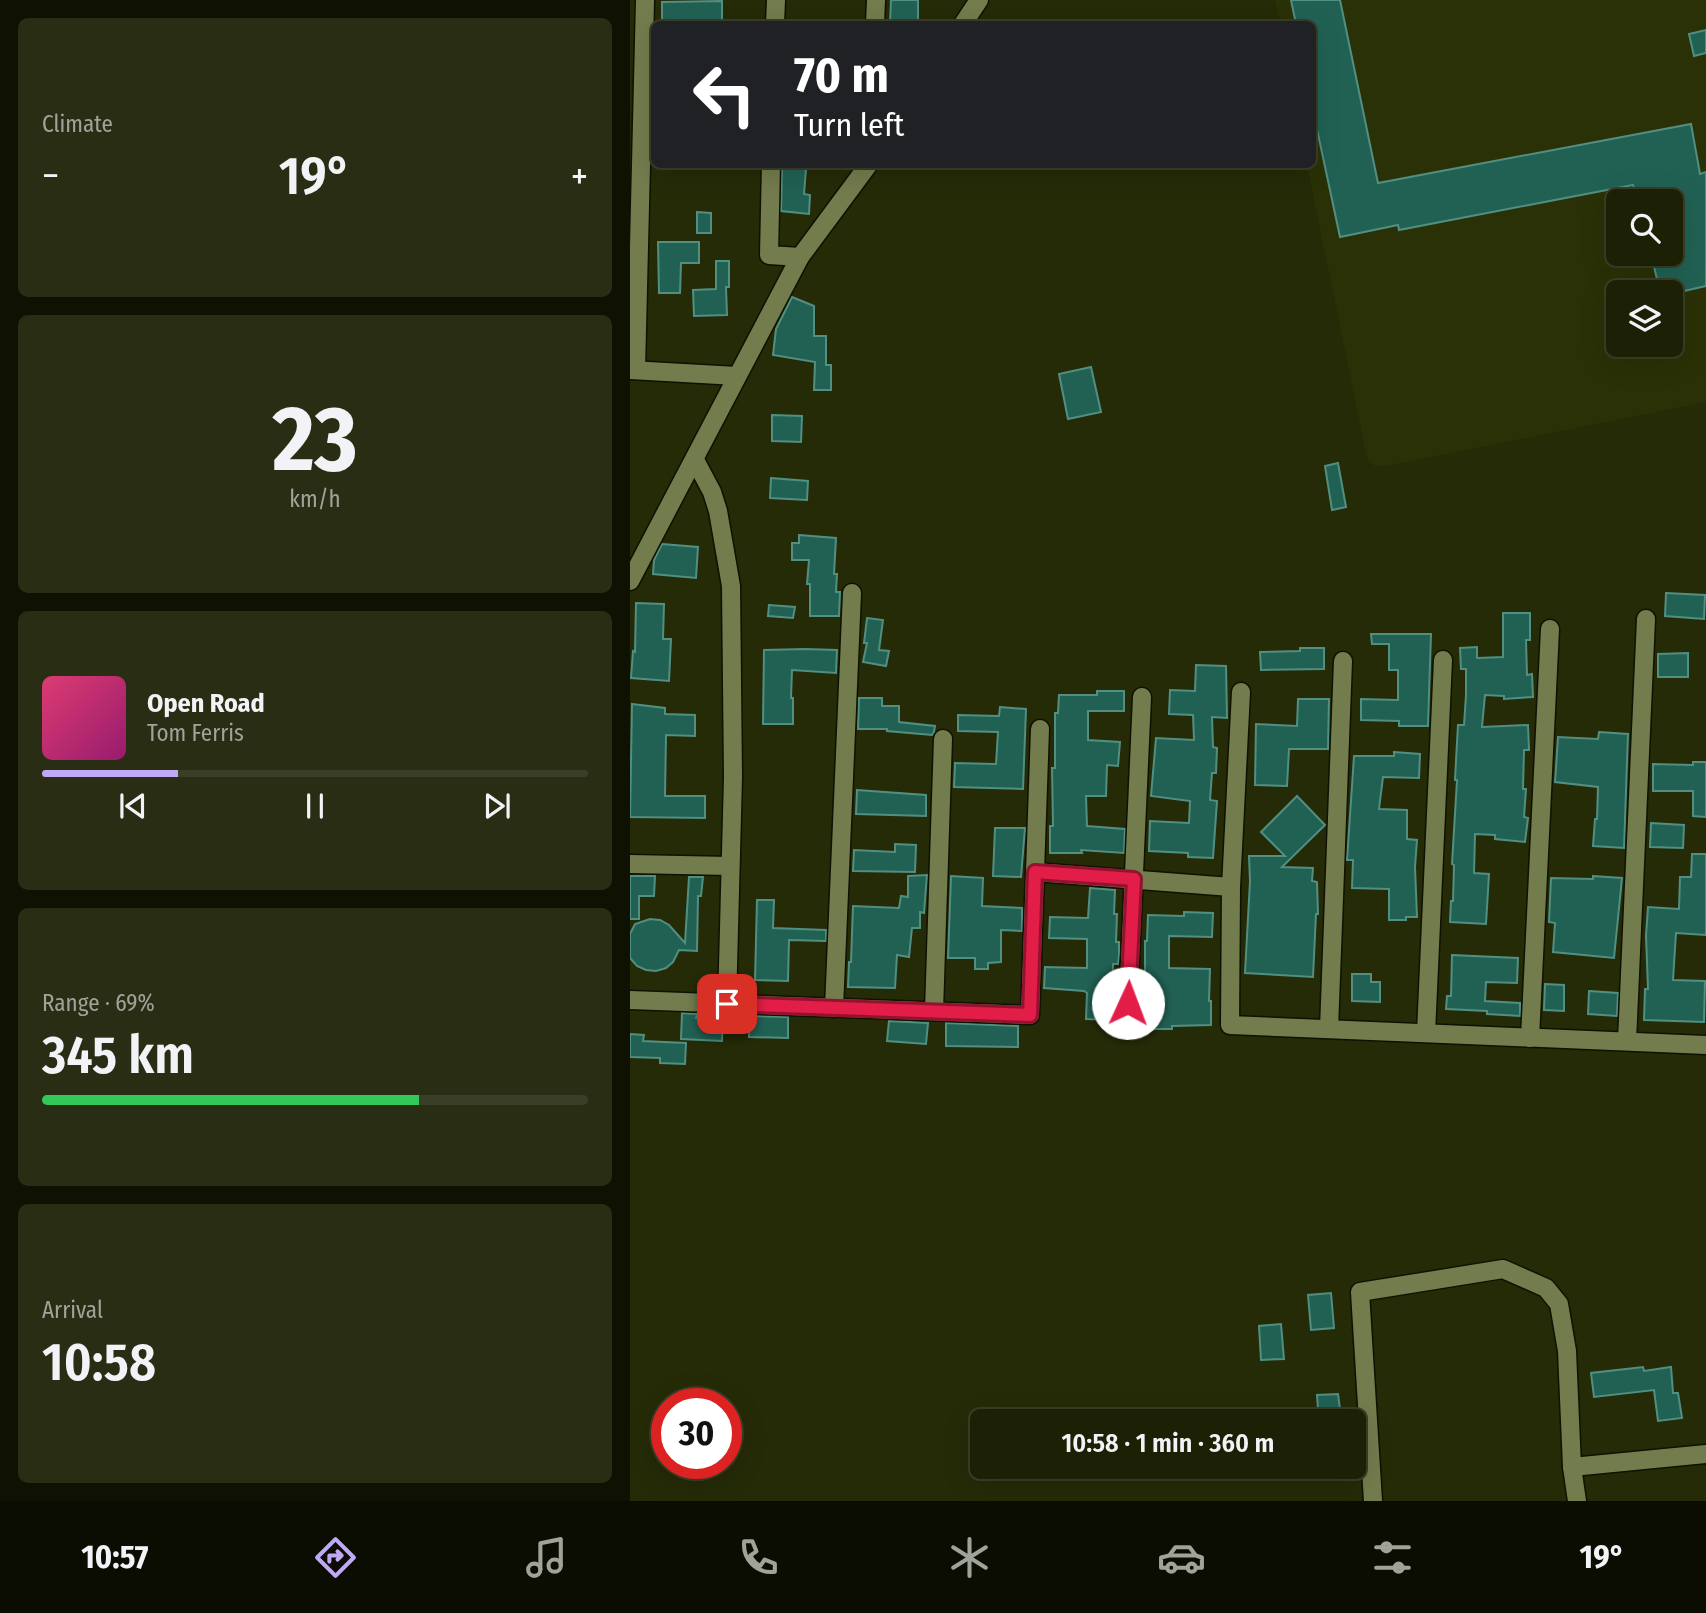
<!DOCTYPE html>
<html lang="en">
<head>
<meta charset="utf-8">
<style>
	:root { --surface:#1c2005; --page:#292d13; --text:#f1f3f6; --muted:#a0a39a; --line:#3a3e27; --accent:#bfa9f4 }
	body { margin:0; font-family:"Fira Sans Condensed",sans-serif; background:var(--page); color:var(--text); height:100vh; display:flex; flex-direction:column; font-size:26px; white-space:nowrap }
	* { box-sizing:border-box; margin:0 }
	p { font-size:23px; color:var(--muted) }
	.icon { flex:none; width:38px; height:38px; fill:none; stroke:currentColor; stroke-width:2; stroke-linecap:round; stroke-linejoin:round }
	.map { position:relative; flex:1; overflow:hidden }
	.sheet { display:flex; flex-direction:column; gap:18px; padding:18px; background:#0f1203; width:630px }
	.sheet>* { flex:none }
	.guide { position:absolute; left:21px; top:21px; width:665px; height:147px; border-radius:10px; box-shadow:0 7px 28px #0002,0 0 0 2px var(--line); background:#202124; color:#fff; overflow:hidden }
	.fabs { position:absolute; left:976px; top:189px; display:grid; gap:14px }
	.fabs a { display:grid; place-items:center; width:77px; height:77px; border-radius:10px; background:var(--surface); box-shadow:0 7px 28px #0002,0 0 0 2px var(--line); font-size:35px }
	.speed { position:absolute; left:21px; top:1388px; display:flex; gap:14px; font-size:35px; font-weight:700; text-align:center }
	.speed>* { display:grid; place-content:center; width:91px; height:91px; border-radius:50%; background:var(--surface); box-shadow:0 7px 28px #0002,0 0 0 2px var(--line); line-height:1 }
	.speed .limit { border:10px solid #d22; background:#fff; color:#111 }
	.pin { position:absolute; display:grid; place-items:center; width:60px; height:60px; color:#fff; margin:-30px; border-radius:14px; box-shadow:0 4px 10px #0006 }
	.me { position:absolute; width:77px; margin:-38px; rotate:2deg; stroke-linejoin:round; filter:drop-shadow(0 0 5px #0008) }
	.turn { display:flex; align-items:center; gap:24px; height:147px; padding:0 28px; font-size:32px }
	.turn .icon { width:91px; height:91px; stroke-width:2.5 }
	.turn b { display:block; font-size:49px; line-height:60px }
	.big { font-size:52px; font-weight:600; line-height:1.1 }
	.sheet .card { flex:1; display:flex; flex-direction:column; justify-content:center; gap:10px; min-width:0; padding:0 24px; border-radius:10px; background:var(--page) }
	.sheet .dial { align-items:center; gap:0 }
	.dial b { font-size:91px; line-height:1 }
	.song { display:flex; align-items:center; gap:21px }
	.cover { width:84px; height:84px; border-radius:10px; background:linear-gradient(135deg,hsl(340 70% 55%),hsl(320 70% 35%)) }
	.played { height:7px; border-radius:4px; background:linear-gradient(90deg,var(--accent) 25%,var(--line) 25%) }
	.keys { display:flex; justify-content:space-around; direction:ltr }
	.heat { display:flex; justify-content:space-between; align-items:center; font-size:38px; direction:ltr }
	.charge { height:10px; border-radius:5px; background:linear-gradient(90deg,#34c759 69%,var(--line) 0) }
	.trip { position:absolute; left:340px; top:1409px; width:396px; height:70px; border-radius:10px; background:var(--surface); box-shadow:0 7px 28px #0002,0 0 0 2px var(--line); font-weight:600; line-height:70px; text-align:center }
	.tabs { display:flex; height:112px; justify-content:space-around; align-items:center; background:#0b0d02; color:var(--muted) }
	.tabs .icon { width:49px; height:49px }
	.tabs .active { color:var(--accent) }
	.tabs b { font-size:32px; color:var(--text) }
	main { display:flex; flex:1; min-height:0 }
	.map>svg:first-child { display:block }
	.built { fill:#2b3106; fill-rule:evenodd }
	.building { fill:#216154; stroke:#518f81; stroke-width:2 }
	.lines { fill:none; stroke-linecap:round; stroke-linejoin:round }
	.minor-casing { stroke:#0f1200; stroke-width:21 }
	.minor { stroke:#737c4d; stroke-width:18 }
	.route-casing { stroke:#92132f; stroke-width:18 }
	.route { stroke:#e11d48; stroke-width:12 }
</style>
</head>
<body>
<main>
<section class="sheet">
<div class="card"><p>Climate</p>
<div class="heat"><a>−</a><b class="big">19°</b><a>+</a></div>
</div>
<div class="card dial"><b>23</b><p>km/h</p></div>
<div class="card">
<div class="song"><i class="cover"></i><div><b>Open Road</b><p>Tom Ferris</p></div></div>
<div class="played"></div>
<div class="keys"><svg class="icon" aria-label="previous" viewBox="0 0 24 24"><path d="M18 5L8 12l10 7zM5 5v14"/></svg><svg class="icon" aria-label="pause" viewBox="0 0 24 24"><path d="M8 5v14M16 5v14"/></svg><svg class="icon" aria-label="next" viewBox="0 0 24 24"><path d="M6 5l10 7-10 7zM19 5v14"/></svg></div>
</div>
<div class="card"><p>Range · 69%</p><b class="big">345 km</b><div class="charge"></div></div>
<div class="card"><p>Arrival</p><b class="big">10:58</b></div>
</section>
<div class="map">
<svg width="1076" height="1501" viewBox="0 0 1076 1501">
	<rect width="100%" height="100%" fill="#252a07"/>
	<!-- built -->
	<path class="built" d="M 645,0 L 1076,0 L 1076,402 L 756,466 L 745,466 L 737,458 L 677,165 L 682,164 L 682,24 L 650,24 ZM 989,201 L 1041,201 L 1041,254 L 989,254 ZM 989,292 L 1041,292 L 1041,345 L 989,345 Z"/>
	<!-- building -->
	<g class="building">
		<path d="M 261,0 L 288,0 L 288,24 L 260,23 Z"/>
		<path d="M 661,0 L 710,0 L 748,183 L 1061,124 L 1070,174 L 1076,172 L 1076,286 L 1041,294 L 1041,292 L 1030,292 L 1021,254 L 1041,254 L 1041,201 L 1008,201 L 1003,185 L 769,230 L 768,225 L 710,237 L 682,106 L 682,24 L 666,24 Z"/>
		<path d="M 92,1 L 92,24 L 32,24 L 32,2 Z"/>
		<path d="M 1076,30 L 1076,53 L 1064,56 L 1059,34 Z"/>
		<path d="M 152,167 L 176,169 L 174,194 L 180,195 L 179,214 L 151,211 Z"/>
		<path d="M 67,212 L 81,213 L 81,233 L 67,233 Z"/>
		<path d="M 28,242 L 69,242 L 69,263 L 51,263 L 50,293 L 29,293 Z"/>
		<path d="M 86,261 L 99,261 L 99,287 L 96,287 L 97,315 L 64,316 L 63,290 L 86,289 Z"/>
		<path d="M 162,297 L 184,306 L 184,336 L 196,336 L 196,365 L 201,365 L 201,390 L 184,390 L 185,362 L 143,355 L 146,329 Z"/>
		<path d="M 461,367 L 471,412 L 438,419 L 429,374 Z"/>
		<path d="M 142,415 L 172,416 L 171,442 L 142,441 Z"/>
		<path d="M 708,463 L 716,507 L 702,510 L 695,466 Z"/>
		<path d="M 141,478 L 178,481 L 177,500 L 140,498 Z"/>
		<path d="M 169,535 L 206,538 L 204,574 L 207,574 L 206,592 L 210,592 L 209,616 L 180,616 L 180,584 L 177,584 L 179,560 L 162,560 L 162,543 L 169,543 Z"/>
		<path d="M 32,544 L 68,547 L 66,578 L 23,574 L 24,560 Z"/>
		<path d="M 1036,593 L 1075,595 L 1074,619 L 1035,616 Z"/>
		<path d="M 6,603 L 34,604 L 33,639 L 41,639 L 39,681 L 1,678 L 3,651 L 5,652 Z"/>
		<path d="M 139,605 L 165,607 L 163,618 L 138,616 Z"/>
		<path d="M 873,613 L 900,613 L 900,640 L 896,640 L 897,675 L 902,674 L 903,697 L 874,699 L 874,696 L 855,695 L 852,727 L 898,725 L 899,750 L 894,750 L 893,789 L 896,789 L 894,817 L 898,818 L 895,842 L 865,839 L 865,835 L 845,834 L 844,873 L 859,874 L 856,924 L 820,922 L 821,901 L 823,901 L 824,865 L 822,864 L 827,780 L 825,780 L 826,760 L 828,725 L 834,725 L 836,695 L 836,669 L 831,669 L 830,648 L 847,647 L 847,658 L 873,657 Z"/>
		<path d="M 237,618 L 253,620 L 249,650 L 259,651 L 256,666 L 233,662 L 237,643 L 234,643 Z"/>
		<path d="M 741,634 L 801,634 L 798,726 L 769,726 L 769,721 L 731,720 L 731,699 L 768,700 L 768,670 L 759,670 L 759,644 L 742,644 Z"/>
		<path d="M 670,648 L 694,648 L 694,669 L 631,670 L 630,652 L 670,651 Z"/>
		<path d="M 175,649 L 207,650 L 206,673 L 162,670 L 161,698 L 163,698 L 163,724 L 133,724 L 134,650 Z"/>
		<path d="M 1058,653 L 1058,677 L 1028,677 L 1028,654 Z"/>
		<path d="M 566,665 L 596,666 L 597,718 L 582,717 L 583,747 L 587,748 L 586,773 L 582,773 L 580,800 L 587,801 L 583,858 L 558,857 L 558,853 L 519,851 L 520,821 L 559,823 L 560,801 L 521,796 L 526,738 L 564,740 L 563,715 L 539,714 L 540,690 L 565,691 Z"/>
		<path d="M 467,691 L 494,691 L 494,711 L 458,711 L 458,740 L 490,742 L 488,766 L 477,765 L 476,796 L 456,796 L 457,826 L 495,829 L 494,853 L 451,850 L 452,853 L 420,853 L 420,826 L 423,826 L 422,768 L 425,768 L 425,713 L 428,713 L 429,695 L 467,695 Z"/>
		<path d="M 229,698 L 252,698 L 252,706 L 269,706 L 269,722 L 305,726 L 304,732 L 302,735 L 257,731 L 257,729 L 228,729 Z"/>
		<path d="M 668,699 L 699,699 L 698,749 L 659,749 L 657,786 L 625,785 L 626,724 L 667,726 Z"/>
		<path d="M 2,704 L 35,708 L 35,714 L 65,715 L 65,736 L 36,735 L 35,796 L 75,796 L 75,818 L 0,817 Z"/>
		<path d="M 370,707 L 396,709 L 393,789 L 324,787 L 325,763 L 366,764 L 368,732 L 328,731 L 328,715 L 369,716 Z"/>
		<path d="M 969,732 L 998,734 L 994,848 L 963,846 L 965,819 L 967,819 L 968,787 L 925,782 L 928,737 L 968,739 Z"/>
		<path d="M 764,752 L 790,754 L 789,778 L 753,777 L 749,809 L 777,810 L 777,839 L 787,840 L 785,867 L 787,917 L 776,917 L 776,920 L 759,920 L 759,889 L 722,888 L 723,860 L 717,860 L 724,756 L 764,756 Z"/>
		<path d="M 1063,762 L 1076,762 L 1076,817 L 1063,816 L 1063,791 L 1023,791 L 1023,764 L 1063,765 Z"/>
		<path d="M 227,790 L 296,795 L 296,816 L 226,814 Z"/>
		<path d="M 667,796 L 695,825 L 652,867 L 683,868 L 682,881 L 687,882 L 688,914 L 686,914 L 683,977 L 615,973 L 620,881 L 619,856 L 655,856 L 631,832 Z"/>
		<path d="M 1021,823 L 1054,825 L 1053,848 L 1020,847 Z"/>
		<path d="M 365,828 L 395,828 L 391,877 L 363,876 Z"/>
		<path d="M 265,844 L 286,845 L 285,872 L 223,871 L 224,850 L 265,852 Z"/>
		<path d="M 1062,854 L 1076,854 L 1076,935 L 1046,933 L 1043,980 L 1075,981 L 1074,1022 L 1014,1020 L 1015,989 L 1018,989 L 1016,936 L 1018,907 L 1049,909 L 1050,877 L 1061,877 Z"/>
		<path d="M 297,875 L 294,913 L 290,912 L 290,928 L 282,928 L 279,957 L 267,955 L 265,988 L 218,987 L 219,962 L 221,962 L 223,906 L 269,908 L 271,896 L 278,897 L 278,876 Z"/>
		<path d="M 0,876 L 25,876 L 24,896 L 9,896 L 9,919 L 0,919 Z"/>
		<path d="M 321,876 L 353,878 L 352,906 L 392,908 L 392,931 L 371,930 L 371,962 L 358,963 L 358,969 L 345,969 L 345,958 L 318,958 Z"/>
		<path d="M 963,876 L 992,878 L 984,958 L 923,952 L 925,923 L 919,922 L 921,878 L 963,879 Z"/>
		<path d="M 59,877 L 73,877 L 71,896 L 68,896 L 67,951 L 49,950 L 43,962 L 36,968 L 26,971 L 16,970 L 7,966 L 0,958 L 0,934 L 5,924 L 20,919 L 30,920 L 39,925 L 55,943 Z"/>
		<path d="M 460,888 L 485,890 L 484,914 L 487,914 L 486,942 L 489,942 L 489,955 L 488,964 L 483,964 L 482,1020 L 456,1019 L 457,993 L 454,991 L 414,988 L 415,967 L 457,968 L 457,939 L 419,938 L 420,917 L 458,918 Z"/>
		<path d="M 127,900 L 144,900 L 143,928 L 196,930 L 196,941 L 159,940 L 158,981 L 125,980 Z"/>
		<path d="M 554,912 L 583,913 L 582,937 L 539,936 L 539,968 L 580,969 L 579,1001 L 581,1001 L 581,1025 L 542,1026 L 542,1029 L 509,1029 L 509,1005 L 515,1005 L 515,941 L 517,941 L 518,915 L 554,916 Z"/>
		<path d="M 822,955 L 888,958 L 887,983 L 856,982 L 855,1001 L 890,1003 L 890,1016 L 857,1014 L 857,1011 L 816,1009 L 817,996 L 821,996 Z"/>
		<path d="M 722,974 L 741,974 L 741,982 L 750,982 L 750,1002 L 722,1001 Z"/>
		<path d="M 915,984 L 934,985 L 934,1011 L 914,1010 Z"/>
		<path d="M 959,991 L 988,993 L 987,1016 L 958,1014 Z"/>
		<path d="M 52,1013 L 67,1014 L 66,1018 L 93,1019 L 92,1041 L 51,1039 Z"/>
		<path d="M 120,1016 L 158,1017 L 158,1038 L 119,1037 Z"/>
		<path d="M 259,1021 L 298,1023 L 296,1044 L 257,1041 Z"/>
		<path d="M 316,1023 L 388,1026 L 388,1047 L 316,1046 Z"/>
		<path d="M 0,1034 L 14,1035 L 13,1041 L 56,1043 L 55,1064 L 30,1063 L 30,1058 L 0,1057 Z"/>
		<path d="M 701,1293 L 704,1328 L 681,1330 L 678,1295 Z"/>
		<path d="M 651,1324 L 654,1359 L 631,1360 L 629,1326 Z"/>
		<path d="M 1013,1367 L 1014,1371 L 1041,1367 L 1043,1393 L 1048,1393 L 1052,1418 L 1028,1421 L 1024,1390 L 964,1397 L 961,1373 Z"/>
		<path d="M 708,1394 L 710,1409 L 688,1410 L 687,1395 Z"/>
	</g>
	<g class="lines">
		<!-- minor casing -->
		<g class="minor-casing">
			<g id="minor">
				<path d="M 145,24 L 146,0"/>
				<path d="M 245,24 L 246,0"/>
				<path d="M 333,24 L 349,0"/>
				<path d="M 141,164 L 139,255 L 170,257"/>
				<path d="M 0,370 L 107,376"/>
				<path d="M 6,370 L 15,0"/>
				<path d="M 65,460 L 82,492 L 88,511 L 101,586 L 103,777 L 97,1004"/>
				<path d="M 0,581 L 170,257 L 239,164"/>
				<path d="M 611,692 L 601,887 L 600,1025 L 1076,1045"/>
				<path d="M 0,864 L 100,866"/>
				<path d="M 405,872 L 601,887"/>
				<path d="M 0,1000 L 400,1015 L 410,729"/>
				<path d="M 204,1008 L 222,593"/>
				<path d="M 304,1011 L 313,739"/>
				<path d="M 497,1027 L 512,697"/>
				<path d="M 699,1029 L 713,661"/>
				<path d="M 796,1033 L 813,660"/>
				<path d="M 900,1038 L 920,629"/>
				<path d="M 997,1041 L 1016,619"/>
				<path d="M 942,1467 L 1076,1454"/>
				<path d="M 743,1501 L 730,1292 L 873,1269 L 916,1288 L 929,1304 L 937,1351 L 942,1467 L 947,1501"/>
			</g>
		</g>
		<!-- minor -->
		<use href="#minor" class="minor"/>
	</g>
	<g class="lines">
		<!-- route casing -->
		<g class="route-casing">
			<path id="route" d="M 97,1004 L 400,1015 L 405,872 L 504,879 L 498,1003"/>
		</g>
		<!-- route -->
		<use href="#route" class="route"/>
	</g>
</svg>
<div class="fabs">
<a><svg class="icon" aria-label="search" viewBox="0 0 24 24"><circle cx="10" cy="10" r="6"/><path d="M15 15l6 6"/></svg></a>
<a><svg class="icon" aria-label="layers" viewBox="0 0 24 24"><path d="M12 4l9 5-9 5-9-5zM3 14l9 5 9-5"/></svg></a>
</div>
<div class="speed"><div class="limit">30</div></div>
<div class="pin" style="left:97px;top:1004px;background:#d93025"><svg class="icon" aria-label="arrive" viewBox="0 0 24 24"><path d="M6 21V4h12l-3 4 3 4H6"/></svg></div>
<svg class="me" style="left:498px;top:1003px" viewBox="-20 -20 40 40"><circle r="19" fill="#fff"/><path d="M0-13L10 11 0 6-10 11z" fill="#e11d48"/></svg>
<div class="trip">10:58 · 1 min · 360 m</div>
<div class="guide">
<div class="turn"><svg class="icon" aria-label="left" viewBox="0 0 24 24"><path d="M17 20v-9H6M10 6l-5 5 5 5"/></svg><div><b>70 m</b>Turn left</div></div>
</div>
</div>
</main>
<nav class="tabs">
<b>10:57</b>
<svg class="icon active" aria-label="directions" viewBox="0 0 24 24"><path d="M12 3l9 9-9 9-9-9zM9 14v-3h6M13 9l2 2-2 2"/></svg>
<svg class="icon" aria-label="music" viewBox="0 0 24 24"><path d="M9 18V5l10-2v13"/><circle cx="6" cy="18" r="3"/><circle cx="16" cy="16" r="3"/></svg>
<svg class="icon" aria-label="phone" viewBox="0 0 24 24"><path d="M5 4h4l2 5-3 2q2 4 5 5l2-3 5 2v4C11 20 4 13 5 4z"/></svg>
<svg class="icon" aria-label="climate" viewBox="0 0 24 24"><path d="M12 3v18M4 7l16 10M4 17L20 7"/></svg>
<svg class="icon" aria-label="car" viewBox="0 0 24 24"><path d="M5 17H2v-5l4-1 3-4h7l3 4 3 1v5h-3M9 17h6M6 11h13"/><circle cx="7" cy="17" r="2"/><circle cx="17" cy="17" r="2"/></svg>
<svg class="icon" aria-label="filters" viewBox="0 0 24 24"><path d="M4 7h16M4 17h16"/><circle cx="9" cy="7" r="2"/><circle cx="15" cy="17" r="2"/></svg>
<b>19°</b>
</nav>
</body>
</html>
